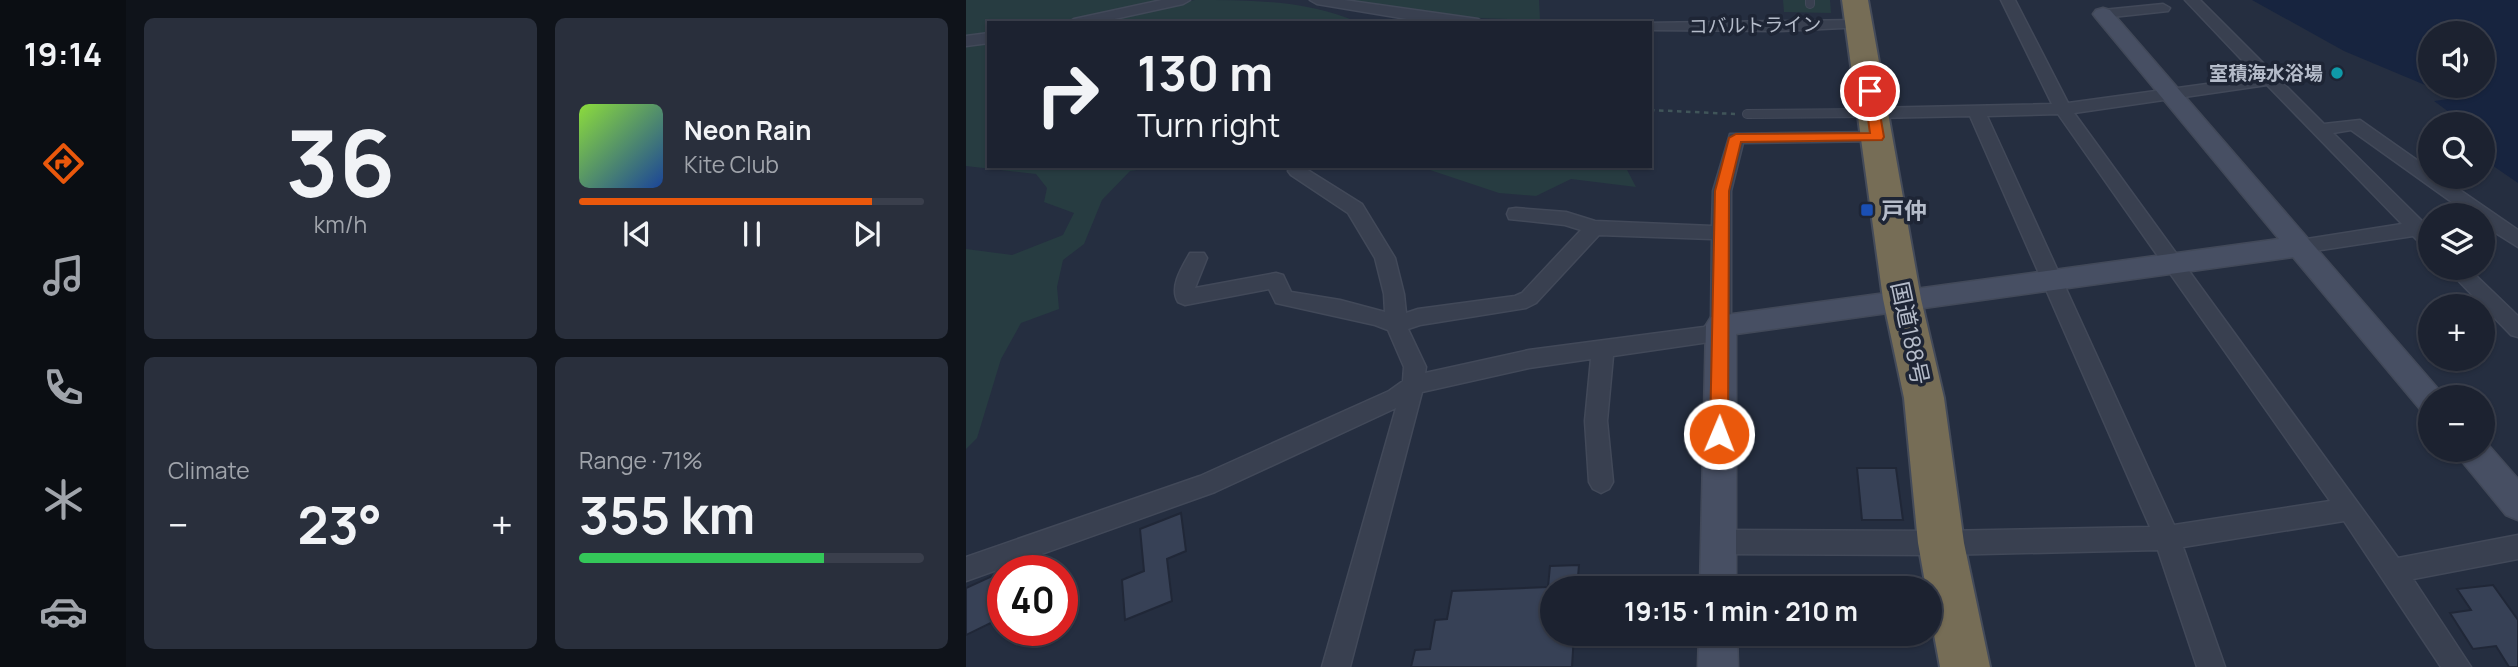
<!DOCTYPE html>
<html lang="en">
<head>
<meta charset="utf-8">
<style>
	:root { --surface:#1c2230; --page:#292f3c; --text:#f1f3f6; --muted:#a0a4ab; --line:#3a3f4c; --accent:#ea580c }
	body { margin:0; font-family:Manrope,"Noto Sans JP",sans-serif; background:var(--page); color:var(--text); height:100vh; display:flex; flex-direction:column; font-size:26px; white-space:nowrap }
	* { box-sizing:border-box; margin:0 }
	p { font-size:23px; color:var(--muted) }
	.icon { flex:none; width:38px; height:38px; fill:none; stroke:currentColor; stroke-width:2; stroke-linecap:round; stroke-linejoin:round }
	.map { position:relative; flex:1; overflow:hidden }
	.side { display:flex; flex-direction:column; gap:18px; padding:18px; background:#0f131a; width:840px }
	.side>* { flex:none }
	.top-card { position:absolute; left:21px; top:21px; width:665px; height:147px; border-radius:0px; box-shadow:0 2px 5px #0004,0 0 0 2px var(--line); background:#1c2230; color:var(--text); overflow:hidden }
	.controls { position:absolute; left:1452px; top:21px; display:grid; gap:14px }
	.controls a { display:grid; place-items:center; width:77px; height:77px; border-radius:50%; background:var(--surface); box-shadow:0 2px 5px #0004,0 0 0 2px var(--line); font-size:35px }
	.speed { position:absolute; left:21px; top:555px; display:flex; gap:14px; font-size:35px; font-weight:700; text-align:center }
	.speed>* { display:grid; place-content:center; width:91px; height:91px; border-radius:50%; background:var(--surface); box-shadow:0 2px 5px #0004,0 0 0 2px var(--line); line-height:1 }
	.speed .limit { border:10px solid #d22; background:#fff; color:#111 }
	.pin { position:absolute; display:grid; place-items:center; width:60px; height:60px; color:#fff; margin:-30px; border:4px solid #fff; border-radius:50%; box-shadow:0 2px 7px #0007 }
	.me { position:absolute; width:77px; margin:-38px; rotate:1deg; stroke-linejoin:round; filter:drop-shadow(0 0 5px #0008) }
	.turn { display:flex; align-items:center; gap:24px; height:147px; padding:0 35px; font-size:32px }
	.turn .icon { width:91px; height:91px; stroke-width:2.5 }
	.turn b { display:block; font-size:49px; line-height:60px }
	.big { font-size:52px; font-weight:700; line-height:1.1 }
	.side .card { flex:1; display:flex; flex-direction:column; justify-content:center; gap:10px; min-width:0; padding:0 24px; border-radius:10px; background:var(--page) }
	.side .dial { align-items:center; gap:0 }
	.dial b { font-size:91px; line-height:1 }
	.song { display:flex; align-items:center; gap:21px }
	.cover { width:84px; height:84px; border-radius:10px; background:linear-gradient(135deg,hsl(90 70% 55%),hsl(220 70% 35%)) }
	.played { height:7px; border-radius:4px; background:linear-gradient(90deg,var(--accent) 85%,var(--line) 85%) }
	.keys { display:flex; justify-content:space-around; direction:ltr }
	.heat { display:flex; justify-content:space-between; align-items:center; font-size:38px; direction:ltr }
	.charge { height:10px; border-radius:5px; background:linear-gradient(90deg,#34c759 71%,var(--line) 0) }
	.side .tiles { flex:1; display:grid; gap:18px; grid-template-columns:repeat(2,1fr) }
	.trip { position:absolute; left:574px; top:576px; width:402px; height:70px; border-radius:35px; background:var(--surface); box-shadow:0 2px 5px #0004,0 0 0 2px var(--line); font-weight:700; line-height:70px; text-align:center }
	main { display:flex; flex:1; min-height:0 }
	.tabs { display:flex; flex-direction:column; width:126px; justify-content:space-around; align-items:center; background:#0b0e13; color:var(--muted) }
	.tabs .icon { width:49px; height:49px }
	.tabs .current { color:var(--accent) }
	.tabs b { font-size:32px; color:var(--text) }
	.map>svg:first-child { display:block }
	.green { fill:#273c41 }
	.water { fill:#17243f; fill-rule:evenodd }
	.building { fill:#374156; stroke:#202737; stroke-width:2 }
	.lines { fill:none; stroke-linecap:round; stroke-linejoin:round }
	.lane-casing { stroke:#424959; stroke-width:10 }
	.street-casing { stroke:#424959; stroke-width:3 }
	.secondary-casing { stroke:#424959; stroke-width:3 }
	.highway-casing { stroke:#444b5a; stroke-width:4 }
	.path { stroke:#405559; stroke-width:2.5; stroke-dasharray:4.5 4.5; stroke-linecap:butt }
	.lane { stroke:#394050; stroke-width:8 }
	.street { fill:#394050; fill-rule:evenodd }
	.secondary { fill:#474f63; fill-rule:evenodd }
	.highway { fill:#766d56; fill-rule:evenodd }
	.route { fill:#ea580c; stroke:#983908; stroke-width:2 }
	.culture-dot { fill:#0f9aa8; stroke:#1e2535; stroke-width:2.5 }
	.transit-dot { fill:#1a4fb4; stroke:#1e2535; stroke-width:2.5 }
	.labels { text-anchor:middle; dominant-baseline:central; stroke-width:7; stroke-linejoin:round; paint-order:stroke }
	.far-street-label { font-size:19px; fill:#b5bcca; stroke:#1e2535 }
	.far-poi-label { font-size:19px; font-weight:bold; fill:#b5bcca; stroke:#1e2535; text-anchor:end }
	.poi-label { font-size:23px; font-weight:bold; fill:#b5bcca; stroke:#1e2535; text-anchor:start }
	.street-label { font-size:23px; fill:#b5bcca; stroke:#1e2535 }
</style>
</head>
<body>
<main>
<nav class="tabs">
<b>19:14</b>
<svg class="icon current" aria-label="directions" viewBox="0 0 24 24"><path d="M12 3l9 9-9 9-9-9zM9 14v-3h6M13 9l2 2-2 2"/></svg>
<svg class="icon" aria-label="music" viewBox="0 0 24 24"><path d="M9 18V5l10-2v13"/><circle cx="6" cy="18" r="3"/><circle cx="16" cy="16" r="3"/></svg>
<svg class="icon" aria-label="phone" viewBox="0 0 24 24"><path d="M5 4h4l2 5-3 2q2 4 5 5l2-3 5 2v4C11 20 4 13 5 4z"/></svg>
<svg class="icon" aria-label="climate" viewBox="0 0 24 24"><path d="M12 3v18M4 7l16 10M4 17L20 7"/></svg>
<svg class="icon" aria-label="car" viewBox="0 0 24 24"><path d="M5 17H2v-5l4-1 3-4h7l3 4 3 1v5h-3M9 17h6M6 11h13"/><circle cx="7" cy="17" r="2"/><circle cx="17" cy="17" r="2"/></svg>
</nav>
<section class="side">
<div class="tiles">
<div class="card dial"><b>36</b><p>km/h</p></div>
<div class="card">
<div class="song"><i class="cover"></i><div><b>Neon Rain</b><p>Kite Club</p></div></div>
<div class="played"></div>
<div class="keys"><svg class="icon" aria-label="previous" viewBox="0 0 24 24"><path d="M18 5L8 12l10 7zM5 5v14"/></svg><svg class="icon" aria-label="pause" viewBox="0 0 24 24"><path d="M8 5v14M16 5v14"/></svg><svg class="icon" aria-label="next" viewBox="0 0 24 24"><path d="M6 5l10 7-10 7zM19 5v14"/></svg></div>
</div>
<div class="card"><p>Climate</p>
<div class="heat"><a>−</a><b class="big">23°</b><a>+</a></div>
</div>
<div class="card"><p>Range · 71%</p><b class="big">355 km</b><div class="charge"></div></div>
</div>
</section>
<div class="map">
<svg width="1552" height="667" viewBox="0 0 1552 667">
	<rect width="100%" height="100%" fill="#252e40"/>
	<!-- green -->
	<g class="green">
		<path d="M 0,0 L 199,0 L 94,23 L 23,23 L 23,166 L 198,166 L 164,171 L 136,200 L 118,244 L 97,260 L 91,287 L 93,309 L 55,323 L 35,359 L 11,438 L 0,449 L 0,249 L 46,255 L 97,235 L 108,213 L 78,202 L 81,188 L 70,174 L 0,166 Z"/>
		<path d="M 229,0 C 283,0 344,0 393,23 L 120,23 Z"/>
		<path d="M 385,0 L 573,0 L 574,20 L 506,18 L 508,23 L 452,23 L 445,21 L 432,9 Z"/>
		<path d="M 817,0 L 864,0 L 865,13 L 818,12 Z"/>
		<path d="M 452,166 L 659,166 L 670,187 L 605,179 L 570,196 L 533,193 Z"/>
	</g>
	<!-- water -->
	<path class="water" d="M 1286,0 L 1552,0 L 1552,183 L 1517,159 L 1517,142 L 1522,141 L 1517,137 L 1517,124 L 1499,124 L 1468,101 L 1490,98 L 1378,51 ZM 1465,33 L 1517,33 L 1517,86 L 1465,86 Z"/>
	<!-- building -->
	<g class="building">
		<path d="M 891,468 L 930,468 L 937,520 L 896,520 Z"/>
		<path d="M 215,513 L 220,551 L 201,559 L 206,601 L 159,620 L 156,580 L 178,571 L 174,529 Z"/>
		<path d="M 613,565 L 611,588 L 586,588 L 586,634 L 608,634 L 606,667 L 445,667 L 449,650 L 464,649 L 469,620 L 481,619 L 486,591 L 582,587 L 584,566 Z"/>
		<path d="M 37,571 L 37,617 L 0,635 L 0,588 Z"/>
		<path d="M 1527,585 L 1552,620 L 1552,667 L 1543,667 L 1530,646 L 1507,649 L 1484,613 L 1505,610 L 1491,589 Z"/>
	</g>
	<g class="lines">
		<!-- lane casing -->
		<g class="lane-casing">
			<g id="lane">
				<path d="M 844,0 L 844,4"/>
				<path d="M 781,114 L 905,113"/>
			</g>
		</g>
		<!-- street casing -->
		<g class="street-casing">
			<g id="street">
				<path d="M 196,0 L 224,0 L 217,4 L 130,23 L 101,23 L 108,19 Z"/>
				<path d="M 344,0 L 378,0 L 512,19 L 519,23 L 465,23 L 351,4 Z"/>
				<path d="M 1035,0 L 1049,0 L 1102,103 L 1292,77 L 1219,0 L 1234,0 L 1358,124 L 1394,120 L 1465,170 L 1465,177 L 1475,177 L 1552,230 L 1552,247 L 1517,225 L 1517,215 L 1504,215 L 1385,130 L 1367,133 L 1456,221 L 1465,221 L 1465,249 L 1458,247 L 1447,236 L 1335,253 L 1328,251 L 1325,246 L 1328,241 L 1436,224 L 1301,85 L 1108,113 L 1432,558 L 1552,535 L 1552,559 L 1447,579 L 1505,667 L 1475,667 L 1378,521 L 1217,547 L 1259,667 L 1231,667 L 1192,550 L 975,555 L 751,554 L 742,550 L 738,542 L 742,534 L 751,530 L 975,531 L 1184,527 L 1004,116 L 907,118 L 899,113 L 907,108 L 1086,104 ZM 1092,114 L 1364,501 L 1208,525 L 1021,116 Z"/>
				<path d="M 1197,4 L 1204,8 L 1202,11 L 1137,18 L 1130,14 L 1137,10 Z"/>
				<path d="M 893,20 L 900,24 L 898,27 L 814,31 L 684,30 L 684,23 L 679,23 Z"/>
				<path d="M 23,33 L 23,43 L 0,46 L 0,36 Z"/>
				<path d="M 911,132 L 917,133 L 920,137 L 917,141 L 777,143 L 765,191 L 765,325 L 762,331 L 743,342 L 647,356 L 641,421 L 647,482 L 643,489 L 635,493 L 627,489 L 623,482 L 619,421 L 625,359 L 563,368 L 456,392 L 384,667 L 356,667 L 430,408 L 249,492 L 0,581 L 0,557 L 234,476 L 423,391 L 437,381 L 438,367 L 422,330 L 409,325 L 310,303 L 303,289 L 219,305 L 212,302 C 203,287 216,267 224,253 L 238,253 L 241,258 L 229,288 L 310,273 L 317,275 L 325,292 L 374,300 L 419,312 L 418,294 L 409,258 L 382,213 L 325,175 L 322,171 L 325,167 L 337,167 L 396,204 L 429,258 L 438,294 L 440,313 L 452,309 L 549,296 L 556,293 L 615,230 L 599,225 L 543,219 L 541,214 L 543,209 L 550,208 L 600,212 L 629,221 L 746,226 L 747,191 L 764,134 ZM 633,235 L 746,239 L 745,322 L 738,327 L 563,350 L 459,373 L 460,367 L 442,329 L 454,325 L 560,308 L 570,303 Z"/>
				<path d="M 1480,268 L 1502,268 L 1552,316 L 1552,337 L 1545,335 Z"/>
			</g>
		</g>
		<!-- secondary casing -->
		<g class="secondary-casing">
			<g id="secondary">
				<path d="M 1137,8 L 1144,10 L 1479,397 L 1465,397 L 1465,413 L 1454,409 L 1327,257 L 770,334 L 770,588 L 734,588 L 740,325 L 745,317 L 1313,239 L 1130,18 L 1127,14 L 1130,10 Z"/>
				<path d="M 1517,439 L 1552,479 L 1552,520 L 1540,515 L 1495,460 L 1490,450 L 1517,450 Z"/>
				<path d="M 733,634 L 771,634 L 772,667 L 732,667 Z"/>
			</g>
		</g>
		<!-- highway casing -->
		<g class="highway-casing">
			<path id="highway" d="M 876,0 L 902,0 L 955,299 L 978,398 L 998,543 L 1024,667 L 974,667 L 964,613 L 964,588 L 960,588 L 952,543 L 938,398 L 917,299 Z"/>
		</g>
		<!-- path -->
		<path class="path" d="M 684,110 L 769,114"/>
		<!-- lane -->
		<use href="#lane" class="lane"/>
		<!-- street -->
		<use href="#street" class="street"/>
		<!-- secondary -->
		<use href="#secondary" class="secondary"/>
		<!-- highway -->
		<use href="#highway" class="highway"/>
	</g>
	<!-- route -->
	<path class="route" d="M 904,87 L 910,91 L 918,137 L 916,140 L 775,142 L 763,191 L 762,434 L 759,439 L 753,441 L 747,439 L 744,434 L 749,191 L 763,138 L 770,134 L 904,133 L 898,91 Z"/>
	<!-- markers -->
	<circle class="culture-dot" cx="1371" cy="73" r="7"/>
	<rect class="transit-dot" x="894" y="203" width="14" height="14" rx="3.5"/>
	<g class="labels">
		<!-- far-street labels -->
		<g class="far-street-label">
			<text transform="translate(789 25) rotate(-1)">コバルトライン</text>
		</g>
		<!-- far-poi labels -->
		<g class="far-poi-label">
			<text x="1357" y="73">室積海水浴場</text>
		</g>
		<!-- poi labels -->
		<g class="poi-label">
			<text x="915" y="210">戸仲</text>
		</g>
		<!-- street labels -->
		<g class="street-label">
			<text transform="translate(945 333) rotate(78)">国道188号</text>
		</g>
	</g>
</svg>
<div class="controls">
<a><svg class="icon" aria-label="sound" viewBox="0 0 24 24"><path d="M4 9h4l5-4v14l-5-4H4zM17 9q2 3 0 6"/></svg></a>
<a><svg class="icon" aria-label="search" viewBox="0 0 24 24"><circle cx="10" cy="10" r="6"/><path d="M15 15l6 6"/></svg></a>
<a><svg class="icon" aria-label="layers" viewBox="0 0 24 24"><path d="M12 4l9 5-9 5-9-5zM3 14l9 5 9-5"/></svg></a>
<a>+</a>
<a>−</a>
</div>
<div class="speed"><div class="limit">40</div></div>
<div class="pin" style="left:904px;top:91px;background:#d93025"><svg class="icon" aria-label="arrive" viewBox="0 0 24 24"><path d="M6 21V4h12l-3 4 3 4H6"/></svg></div>
<svg class="me" style="left:753px;top:434px" viewBox="-20 -20 40 40"><circle r="17" fill="#ea580c" stroke="#fff" stroke-width="3"/><path d="M0-11L8 9 0 5-8 9z" fill="#fff"/></svg>
<div class="trip">19:15 · 1 min · 210 m</div>
<div class="top-card">
<div class="turn"><svg class="icon" aria-label="right" viewBox="0 0 24 24"><path d="M7 20v-9h11M14 6l5 5-5 5"/></svg><div><b>130 m</b>Turn right</div></div>
</div>
</div>
</main>
</body>
</html>
